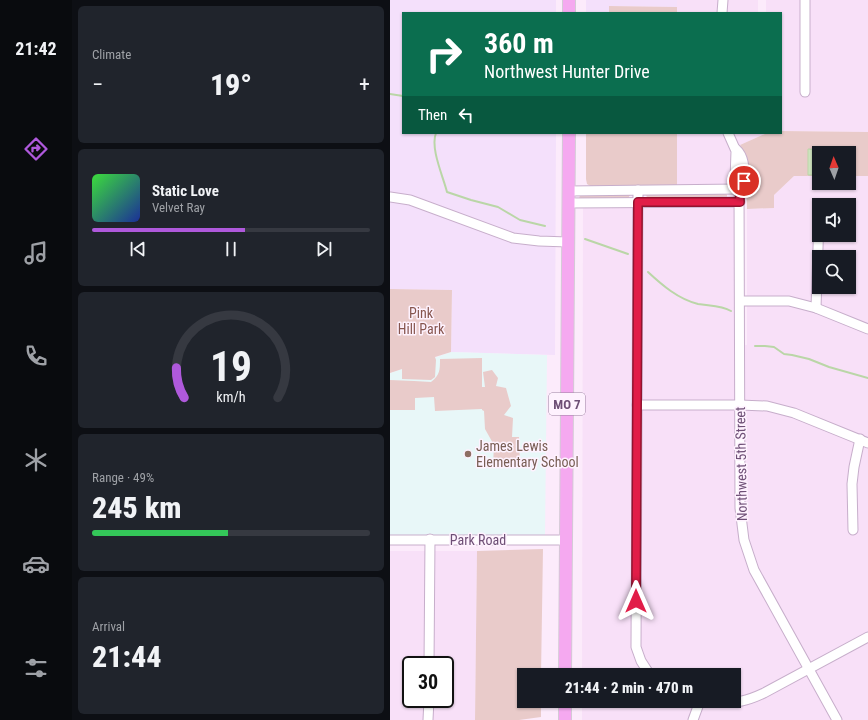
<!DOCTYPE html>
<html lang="en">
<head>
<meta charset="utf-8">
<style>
	:root { --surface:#171b24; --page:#20242c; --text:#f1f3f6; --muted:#9ea1a6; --line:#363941; --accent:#af59dc }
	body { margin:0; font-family:"Roboto Condensed",sans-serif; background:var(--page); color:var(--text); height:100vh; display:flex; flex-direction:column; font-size:15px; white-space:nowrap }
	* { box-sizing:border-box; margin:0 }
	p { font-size:13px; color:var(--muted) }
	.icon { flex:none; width:22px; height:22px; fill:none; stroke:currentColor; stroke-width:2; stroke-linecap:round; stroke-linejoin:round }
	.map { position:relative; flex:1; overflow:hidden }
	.sheet { display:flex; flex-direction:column; gap:6px; padding:6px; background:#0d0f14; width:318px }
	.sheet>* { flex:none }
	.hud { position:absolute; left:12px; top:12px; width:380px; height:122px; border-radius:0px; box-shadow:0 1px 3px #0004; background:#0b6e4f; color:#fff; overflow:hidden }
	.needle { width:26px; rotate:358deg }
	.fabs { position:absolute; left:422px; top:146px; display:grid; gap:8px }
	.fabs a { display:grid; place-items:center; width:44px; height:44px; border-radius:0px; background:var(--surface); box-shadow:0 1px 3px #0004; font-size:20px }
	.speed { position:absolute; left:12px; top:656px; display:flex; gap:8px; font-size:20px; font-weight:700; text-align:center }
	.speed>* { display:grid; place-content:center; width:52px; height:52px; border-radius:50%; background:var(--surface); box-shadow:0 1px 3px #0004; line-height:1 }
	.speed .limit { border:2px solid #111; border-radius:6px; background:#fff; color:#111 }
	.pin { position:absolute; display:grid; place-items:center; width:34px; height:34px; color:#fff; margin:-17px; border:2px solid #fff; border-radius:50%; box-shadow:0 1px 4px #0007 }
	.me { position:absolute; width:44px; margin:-22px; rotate:0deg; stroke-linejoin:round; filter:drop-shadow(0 0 3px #0008) }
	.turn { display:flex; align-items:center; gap:14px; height:84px; padding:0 16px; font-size:18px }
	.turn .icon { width:52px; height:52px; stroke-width:2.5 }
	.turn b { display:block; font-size:28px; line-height:34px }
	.then { display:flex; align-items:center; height:38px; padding:0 16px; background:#0003; gap:8px; font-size:15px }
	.big { font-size:30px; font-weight:800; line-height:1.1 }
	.sheet .tile { flex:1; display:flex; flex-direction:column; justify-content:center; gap:6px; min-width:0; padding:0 14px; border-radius:6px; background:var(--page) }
	.sheet .dial { align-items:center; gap:0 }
	.dial svg { height:104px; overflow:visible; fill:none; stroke:var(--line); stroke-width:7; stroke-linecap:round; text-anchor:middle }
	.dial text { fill:var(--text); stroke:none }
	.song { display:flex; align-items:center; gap:12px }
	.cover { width:48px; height:48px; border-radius:6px; background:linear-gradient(135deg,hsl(120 70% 55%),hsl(230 70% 35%)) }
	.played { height:4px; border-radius:2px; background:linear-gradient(90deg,var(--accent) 55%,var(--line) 55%) }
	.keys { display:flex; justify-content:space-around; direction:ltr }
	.heat { display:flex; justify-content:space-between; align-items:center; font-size:22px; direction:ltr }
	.charge { height:6px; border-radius:3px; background:linear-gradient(90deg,#34c759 49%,var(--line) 0) }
	.trip { position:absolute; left:127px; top:668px; width:224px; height:40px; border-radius:0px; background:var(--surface); box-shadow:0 1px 3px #0004; font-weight:800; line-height:40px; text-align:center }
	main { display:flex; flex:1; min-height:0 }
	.dock { display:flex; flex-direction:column; width:72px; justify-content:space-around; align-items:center; background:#090b0e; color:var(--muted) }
	.dock .icon { width:28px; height:28px }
	.dock .active { color:var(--accent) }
	.dock b { font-size:18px; color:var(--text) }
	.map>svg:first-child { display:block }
	.residential { fill:#f8e0f8; fill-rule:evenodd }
	.commercial { fill:#f4e0fb }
	.education { fill:#e8f7f8 }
	.green { fill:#e9cbca }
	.water { fill:#d0e5c0; stroke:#bad6a7 }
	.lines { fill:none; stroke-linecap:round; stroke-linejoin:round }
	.stream { stroke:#bad6a7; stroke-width:2 }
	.minor-casing { stroke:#c7aecb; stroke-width:11 }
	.major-casing { stroke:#d4cad6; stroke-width:14 }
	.minor { stroke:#fff; stroke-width:9 }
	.major { stroke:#f5a9f0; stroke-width:12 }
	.route-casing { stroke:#92132f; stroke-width:10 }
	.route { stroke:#e11d48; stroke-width:7 }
	.education-dot { fill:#8d6e63; stroke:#fef2fe; stroke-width:1.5 }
	.labels { text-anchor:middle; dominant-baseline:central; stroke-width:3; stroke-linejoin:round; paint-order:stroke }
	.shield { fill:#fef2fe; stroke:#99809f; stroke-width:1 }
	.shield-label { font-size:13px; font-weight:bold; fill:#6e4f76 }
	.park-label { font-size:14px; fill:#86554e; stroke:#fef2fe }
	.education-label { font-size:14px; fill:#785e54; stroke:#fef2fe; text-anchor:start }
	.street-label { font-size:14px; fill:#6e4f76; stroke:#fef2fe }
</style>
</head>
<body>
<main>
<nav class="dock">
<b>21:42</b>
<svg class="icon active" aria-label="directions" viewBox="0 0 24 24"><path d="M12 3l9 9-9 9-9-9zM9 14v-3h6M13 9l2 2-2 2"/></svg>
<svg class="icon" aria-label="music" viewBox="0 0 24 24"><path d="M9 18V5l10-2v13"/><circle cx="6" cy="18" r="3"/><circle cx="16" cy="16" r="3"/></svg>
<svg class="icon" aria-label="phone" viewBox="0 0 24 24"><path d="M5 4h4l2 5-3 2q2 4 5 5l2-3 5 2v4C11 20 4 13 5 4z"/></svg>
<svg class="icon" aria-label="climate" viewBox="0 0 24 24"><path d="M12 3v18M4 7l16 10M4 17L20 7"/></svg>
<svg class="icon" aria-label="car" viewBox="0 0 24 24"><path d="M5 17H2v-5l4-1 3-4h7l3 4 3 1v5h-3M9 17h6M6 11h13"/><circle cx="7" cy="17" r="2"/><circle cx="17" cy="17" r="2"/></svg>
<svg class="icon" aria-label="filters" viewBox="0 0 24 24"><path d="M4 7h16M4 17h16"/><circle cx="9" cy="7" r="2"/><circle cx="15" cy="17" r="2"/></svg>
</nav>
<section class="sheet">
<div class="tile"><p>Climate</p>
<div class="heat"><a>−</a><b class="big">19°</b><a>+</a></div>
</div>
<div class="tile">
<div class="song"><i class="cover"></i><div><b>Static Love</b><p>Velvet Ray</p></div></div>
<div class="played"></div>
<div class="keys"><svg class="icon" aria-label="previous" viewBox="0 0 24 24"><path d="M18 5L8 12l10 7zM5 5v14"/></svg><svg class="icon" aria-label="pause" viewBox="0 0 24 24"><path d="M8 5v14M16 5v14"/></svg><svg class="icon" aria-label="next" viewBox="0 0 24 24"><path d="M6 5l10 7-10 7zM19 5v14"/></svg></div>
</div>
<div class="tile dial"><svg viewBox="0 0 100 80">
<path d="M14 69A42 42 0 1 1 86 69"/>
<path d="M14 69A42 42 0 0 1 8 46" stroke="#af59dc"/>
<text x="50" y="56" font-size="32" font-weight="700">19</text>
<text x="50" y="72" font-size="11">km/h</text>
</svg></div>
<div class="tile"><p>Range · 49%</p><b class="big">245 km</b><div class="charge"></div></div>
<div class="tile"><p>Arrival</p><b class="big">21:44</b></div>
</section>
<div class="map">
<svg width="478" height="720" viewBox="0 0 478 720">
	<rect width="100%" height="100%" fill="#fcebfb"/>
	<!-- residential -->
	<g class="residential">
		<rect x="287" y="0" width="81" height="13"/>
		<path d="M 376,0 L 478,0 L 478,132 L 391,131 L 391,13 L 376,13 Z"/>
		<path d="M 287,133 L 377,133 L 350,145 L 340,152 L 342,159 L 341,182 L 340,185 L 287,185 Z"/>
		<path d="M 404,176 L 429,176 L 429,183 L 459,183 L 459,176 L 478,176 L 478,720 L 192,720 L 192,701 L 344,701 L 344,675 L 192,675 L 193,206 L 342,206 L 344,208 L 347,212 L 347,345 L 357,345 L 357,209 L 384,208 L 384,195 ZM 429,205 L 459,205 L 459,235 L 429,235 ZM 429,257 L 459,257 L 459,287 L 429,287 Z"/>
		<path d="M 0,551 L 87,551 L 85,720 L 0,720 ZM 21,665 L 55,665 L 55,699 L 21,699 Z"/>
	</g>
	<!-- commercial -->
	<g class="commercial">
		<path d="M 0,0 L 166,0 L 166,13 L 13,13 L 13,133 L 166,133 L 165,355 L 61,352 L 62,290 L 0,289 Z"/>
		<path d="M 196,0 L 287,0 L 287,7 L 219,6 L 219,13 L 196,13 Z"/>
	</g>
	<!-- education -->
	<path class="education" d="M 61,352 L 157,355 L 155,536 L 0,536 L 0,373 Z"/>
	<!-- green -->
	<g class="green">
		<path d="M 219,6 L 287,7 L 287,13 L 219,13 Z"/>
		<path d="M 391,131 L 478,132 L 478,176 L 459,176 L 459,153 L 429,153 L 429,176 L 404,176 L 384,195 L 384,208 L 357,209 L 356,161 L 355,153 L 350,145 L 377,133 L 391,133 Z"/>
		<path d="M 196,133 L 287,133 L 287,185 L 202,187 L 197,184 L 196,179 Z"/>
		<path d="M 218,193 L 239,194 L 240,195 L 238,199 L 189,199 L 190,195 L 209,195 Z"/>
		<path d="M 336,193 L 337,195 L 337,198 L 257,198 L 256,194 Z"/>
		<path d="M 0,289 L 62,290 L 61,352 L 45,357 L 46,360 L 45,377 L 41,380 L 12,379 L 12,369 L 0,373 Z"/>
		<path d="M 92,358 L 92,387 L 95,387 L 93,372 L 102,370 L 108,378 L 106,386 L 116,388 L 121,406 L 114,415 L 123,418 L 122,437 L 129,437 L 130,467 L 103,466 L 104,445 L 95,429 L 94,411 L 92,410 L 92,409 L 45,411 L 44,397 L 25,398 L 25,410 L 0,410 L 0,380 L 24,381 L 41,382 C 50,375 50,370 50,359 Z"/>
		<path d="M 153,549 L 151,675 L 134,675 L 134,701 L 151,701 L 151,717 L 129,720 L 85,720 L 87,551 Z"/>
	</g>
	<!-- water -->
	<path class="water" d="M 418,149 L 440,150 L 439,153 L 429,153 L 429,175 L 418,175 Z"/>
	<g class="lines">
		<!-- stream -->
		<g class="stream">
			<path d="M 0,94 L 13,96"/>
			<path d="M 46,133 C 40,148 53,176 57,192 L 81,200 L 108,207 L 130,220 L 155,226"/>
			<path d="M 195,239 L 238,254"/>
			<path d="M 258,272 C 272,285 288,299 308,304 C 319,306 331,305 341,311"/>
			<path d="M 365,346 L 375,346 L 384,347 L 394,354 L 402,355 L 419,359 L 439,367 L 478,378"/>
		</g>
		<!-- minor casing -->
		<g class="minor-casing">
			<g id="minor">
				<path d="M 332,13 L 333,0"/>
				<path d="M 415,92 L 415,0"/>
				<path d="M 338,133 L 346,151 L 345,181 L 349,185 L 350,508 L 354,540 L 364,570 L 447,720"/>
				<path d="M 346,149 C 355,157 354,170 354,181 L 349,185"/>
				<path d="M 248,190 L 246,647 L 251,661 L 260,675"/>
				<path d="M 178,191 L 349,189"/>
				<path d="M 0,197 L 20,200 L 123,238 L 149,241 L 178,242"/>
				<path d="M 178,203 L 350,202"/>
				<path d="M 350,301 L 399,301 L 426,308 L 478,329"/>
				<path d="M 426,308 L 429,218"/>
				<path d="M 247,405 L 350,405 L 377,406 L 404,413 L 478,443"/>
				<path d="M 463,530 L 462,484 L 464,467 L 470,439"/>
				<path d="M 0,540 L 176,540"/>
				<path d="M 39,665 L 40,539"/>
				<path d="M 328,701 C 344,705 359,700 374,693 L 478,637"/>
				<path d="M 38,720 L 39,699"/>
				<path d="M 303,720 L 310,701"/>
			</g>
		</g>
		<!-- major casing -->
		<g class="major-casing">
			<g id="major">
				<path d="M 179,13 L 179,0"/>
				<path d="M 175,675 L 179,133"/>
				<path d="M 175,720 L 175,701"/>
			</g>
		</g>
		<!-- minor -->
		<use href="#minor" class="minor"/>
		<!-- major -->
		<use href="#major" class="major"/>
	</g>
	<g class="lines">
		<!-- route casing -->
		<g class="route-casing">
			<path id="route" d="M 246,601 L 248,202 L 350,202 L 349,185 L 354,181"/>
		</g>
		<!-- route -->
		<use href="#route" class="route"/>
	</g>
	<!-- markers -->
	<circle class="education-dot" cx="78" cy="454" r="4"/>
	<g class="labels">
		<!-- shield labels -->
		<rect class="shield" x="159" y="393" width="36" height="22" rx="3"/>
		<g class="shield-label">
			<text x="177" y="404">MO 7</text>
		</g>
		<!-- park labels -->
		<g class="park-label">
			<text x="31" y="313">Pink<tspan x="31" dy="16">Hill Park</tspan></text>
		</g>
		<!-- education labels -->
		<g class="education-label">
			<text x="86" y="446">James Lewis<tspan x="86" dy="16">Elementary School</tspan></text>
		</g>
		<!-- street labels -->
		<g class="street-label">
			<text transform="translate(351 464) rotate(-91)">Northwest 5th Street</text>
			<text x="88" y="540">Park Road</text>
		</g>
	</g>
</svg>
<div class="fabs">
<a><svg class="needle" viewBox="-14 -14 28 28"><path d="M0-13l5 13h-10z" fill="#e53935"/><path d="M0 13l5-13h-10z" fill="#9ea1a6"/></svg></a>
<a><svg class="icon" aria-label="sound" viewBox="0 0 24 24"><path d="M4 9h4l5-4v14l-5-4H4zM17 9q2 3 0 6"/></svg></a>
<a><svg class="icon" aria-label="search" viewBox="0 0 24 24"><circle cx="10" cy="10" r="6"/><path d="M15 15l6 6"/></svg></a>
</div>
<div class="speed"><div class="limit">30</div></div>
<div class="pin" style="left:354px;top:181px;background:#d93025"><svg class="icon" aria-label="arrive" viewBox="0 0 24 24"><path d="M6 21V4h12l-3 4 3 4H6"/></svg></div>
<svg class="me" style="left:246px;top:601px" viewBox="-20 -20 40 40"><path d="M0-17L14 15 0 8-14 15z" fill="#e11d48" stroke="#fff" stroke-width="4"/></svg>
<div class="trip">21:44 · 2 min · 470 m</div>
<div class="hud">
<div class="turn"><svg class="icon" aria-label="right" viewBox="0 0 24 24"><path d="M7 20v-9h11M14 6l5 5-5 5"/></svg><div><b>360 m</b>Northwest Hunter Drive</div></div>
<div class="then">Then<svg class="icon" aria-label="left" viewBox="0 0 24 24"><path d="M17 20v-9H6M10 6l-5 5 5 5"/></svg></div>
</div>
</div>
</main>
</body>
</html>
